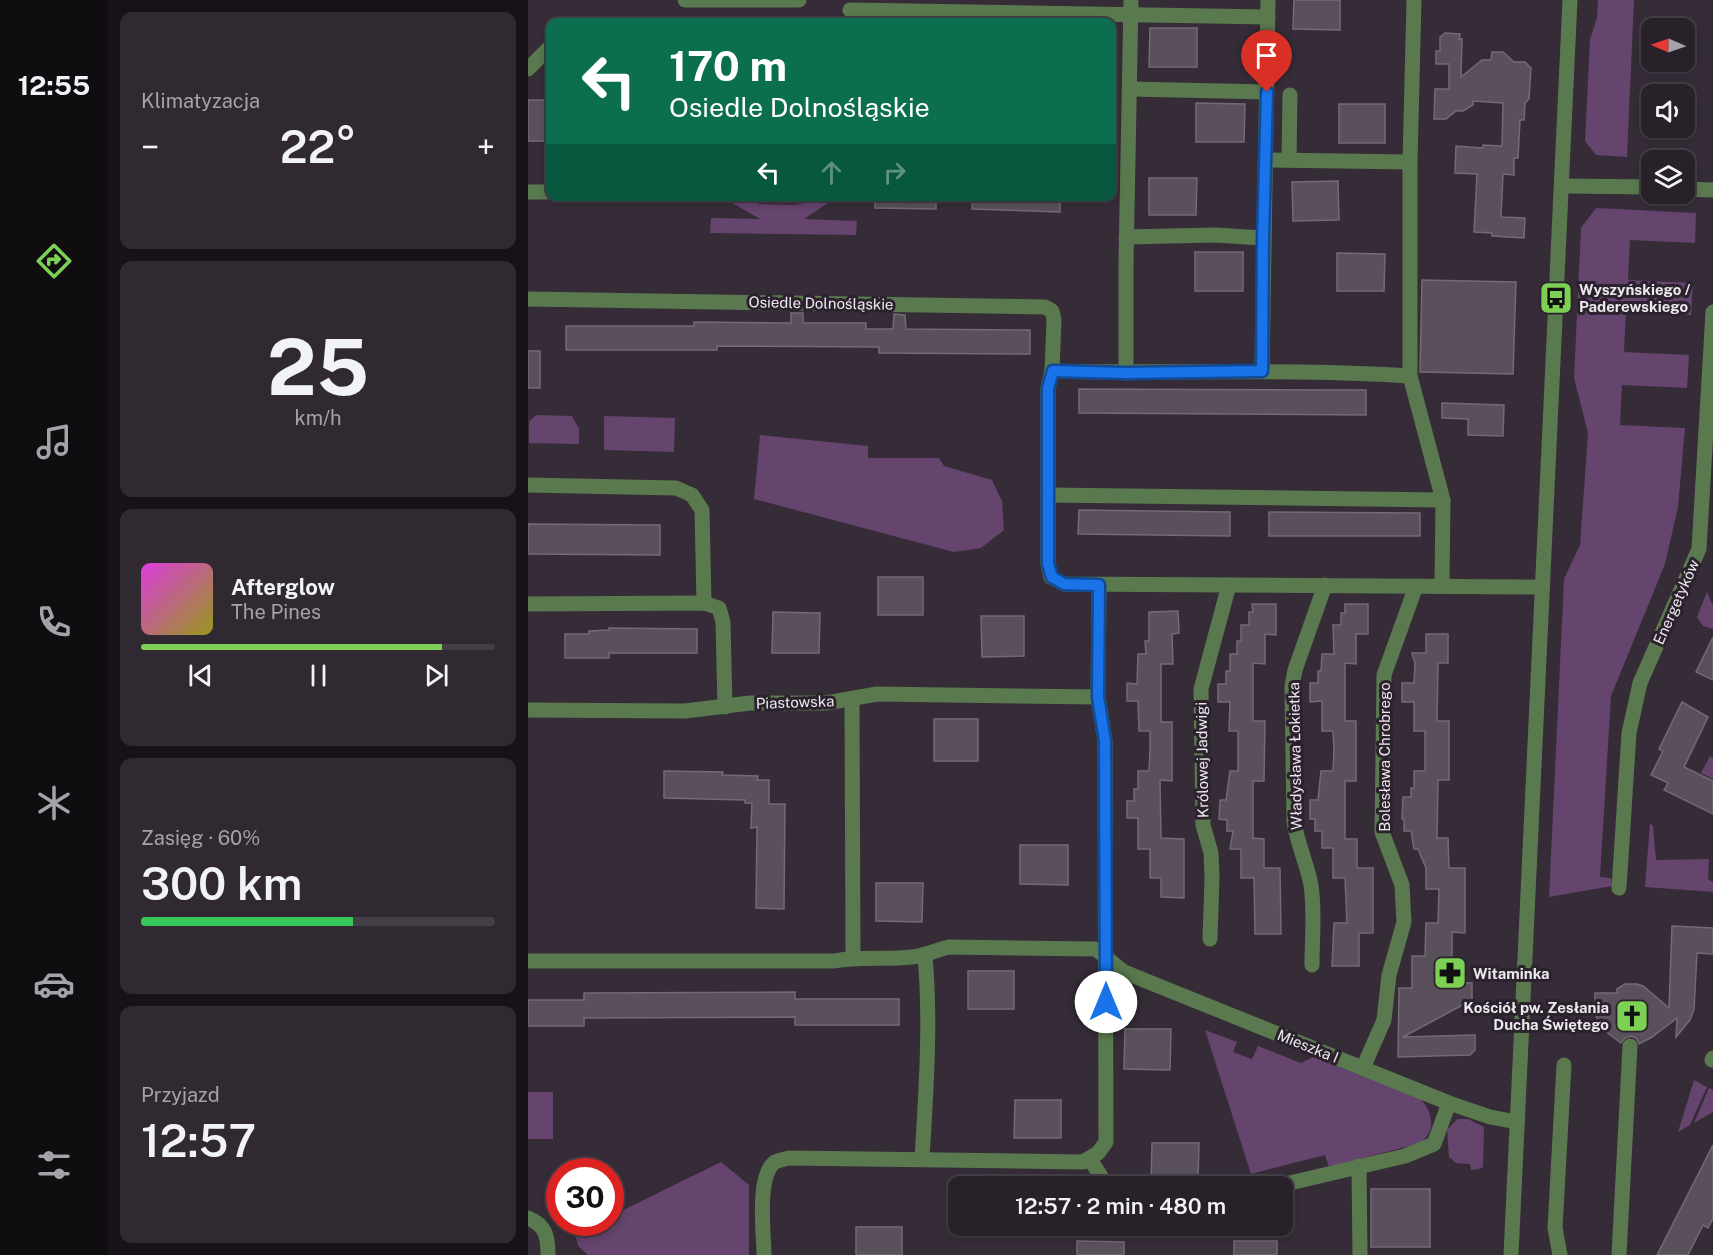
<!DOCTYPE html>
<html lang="pl">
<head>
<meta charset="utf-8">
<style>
	:root { --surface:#282129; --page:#302931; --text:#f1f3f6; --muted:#a5a3a8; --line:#443e46; --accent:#7cd155 }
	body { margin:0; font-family:"Public Sans",sans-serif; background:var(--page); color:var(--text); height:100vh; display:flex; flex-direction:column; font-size:22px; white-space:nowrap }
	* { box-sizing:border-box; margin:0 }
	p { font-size:20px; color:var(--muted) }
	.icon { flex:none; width:33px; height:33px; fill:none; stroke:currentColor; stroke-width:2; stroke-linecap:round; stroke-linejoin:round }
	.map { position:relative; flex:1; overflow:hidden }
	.sheet { display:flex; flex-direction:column; gap:12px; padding:12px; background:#161217; width:420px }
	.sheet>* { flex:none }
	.top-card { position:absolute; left:18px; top:18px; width:570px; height:183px; border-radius:12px; box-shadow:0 3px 9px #0003,0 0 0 2px var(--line); background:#0b6e4f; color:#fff; overflow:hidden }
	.needle { width:39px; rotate:272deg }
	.tools { position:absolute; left:1113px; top:18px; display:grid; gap:12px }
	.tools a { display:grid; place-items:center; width:54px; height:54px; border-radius:12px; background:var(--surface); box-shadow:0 3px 9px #0003,0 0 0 2px var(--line); font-size:30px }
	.speed { position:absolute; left:18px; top:1158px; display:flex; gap:12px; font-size:30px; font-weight:700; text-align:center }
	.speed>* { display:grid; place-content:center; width:78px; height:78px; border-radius:50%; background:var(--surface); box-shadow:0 3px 9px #0003,0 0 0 2px var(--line); line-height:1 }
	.speed .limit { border:9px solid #d22; background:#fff; color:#111 }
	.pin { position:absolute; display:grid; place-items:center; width:51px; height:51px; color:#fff; margin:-62px -26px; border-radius:50% 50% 50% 0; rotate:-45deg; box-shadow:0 0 6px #0007 }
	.pin .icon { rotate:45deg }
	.me { position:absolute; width:66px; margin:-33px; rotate:0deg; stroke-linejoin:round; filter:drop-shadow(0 0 4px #0008) }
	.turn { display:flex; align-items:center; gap:21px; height:126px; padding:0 24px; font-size:27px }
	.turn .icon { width:78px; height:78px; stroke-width:2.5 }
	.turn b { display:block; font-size:42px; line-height:51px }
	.lanes { display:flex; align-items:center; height:57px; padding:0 24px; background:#0003; justify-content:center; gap:30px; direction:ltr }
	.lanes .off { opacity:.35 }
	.big { font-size:45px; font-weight:600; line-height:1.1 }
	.sheet .widget { flex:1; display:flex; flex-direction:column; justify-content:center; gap:9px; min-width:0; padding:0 21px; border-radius:12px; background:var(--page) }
	.sheet .dial { align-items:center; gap:0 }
	.dial b { font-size:78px; line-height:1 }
	.song { display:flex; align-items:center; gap:18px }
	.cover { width:72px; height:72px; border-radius:9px; background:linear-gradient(135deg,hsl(300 70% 55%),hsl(60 70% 35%)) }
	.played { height:6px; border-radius:3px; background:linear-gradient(90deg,var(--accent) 85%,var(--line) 85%) }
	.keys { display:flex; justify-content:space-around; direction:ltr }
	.heat { display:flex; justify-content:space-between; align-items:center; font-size:33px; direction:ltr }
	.charge { height:9px; border-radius:4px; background:linear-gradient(90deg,#34c759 60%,var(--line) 0) }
	.trip { position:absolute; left:420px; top:1176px; width:345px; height:60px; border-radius:12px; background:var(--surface); box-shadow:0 3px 9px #0003,0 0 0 2px var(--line); font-weight:600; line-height:60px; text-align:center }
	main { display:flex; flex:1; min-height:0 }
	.menu { display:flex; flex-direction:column; width:108px; justify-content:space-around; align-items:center; background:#100d10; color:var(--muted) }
	.menu .icon { width:42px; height:42px }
	.menu .current { color:var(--accent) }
	.menu b { font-size:27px; color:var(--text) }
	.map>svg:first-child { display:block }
	.green { fill:#65446e }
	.building { fill:#59505c; stroke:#736a76; stroke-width:1.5 }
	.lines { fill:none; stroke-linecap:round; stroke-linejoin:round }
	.minor { stroke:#5a794e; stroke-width:15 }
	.route-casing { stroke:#114b97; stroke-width:15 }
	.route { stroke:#1a73e8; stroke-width:10 }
	.labels { text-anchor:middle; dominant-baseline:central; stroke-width:6; stroke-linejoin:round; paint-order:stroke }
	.poi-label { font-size:15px; font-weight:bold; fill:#ede7ee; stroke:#2b222d; text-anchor:start }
	.street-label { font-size:15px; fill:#ede7ee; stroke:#2b222d }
</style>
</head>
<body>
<main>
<nav class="menu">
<b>12:55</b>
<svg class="icon current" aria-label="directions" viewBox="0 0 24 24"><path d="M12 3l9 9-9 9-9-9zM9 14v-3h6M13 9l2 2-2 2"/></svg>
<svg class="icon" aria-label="music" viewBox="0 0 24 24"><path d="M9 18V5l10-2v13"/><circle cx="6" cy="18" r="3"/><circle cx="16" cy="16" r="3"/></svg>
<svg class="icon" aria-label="phone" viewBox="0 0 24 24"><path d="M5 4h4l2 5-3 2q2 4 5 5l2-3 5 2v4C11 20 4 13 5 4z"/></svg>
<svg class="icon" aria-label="climate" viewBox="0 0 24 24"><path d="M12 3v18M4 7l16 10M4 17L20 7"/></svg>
<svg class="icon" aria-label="car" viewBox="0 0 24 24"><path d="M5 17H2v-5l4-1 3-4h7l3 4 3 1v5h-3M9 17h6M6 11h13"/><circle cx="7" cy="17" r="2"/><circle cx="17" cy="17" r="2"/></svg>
<svg class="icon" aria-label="filters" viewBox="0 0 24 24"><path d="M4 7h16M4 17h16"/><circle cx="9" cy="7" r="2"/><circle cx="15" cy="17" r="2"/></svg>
</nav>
<section class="sheet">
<div class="widget"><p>Klimatyzacja</p>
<div class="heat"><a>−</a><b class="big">22°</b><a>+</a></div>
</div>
<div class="widget dial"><b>25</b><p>km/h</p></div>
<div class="widget">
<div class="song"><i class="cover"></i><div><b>Afterglow</b><p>The Pines</p></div></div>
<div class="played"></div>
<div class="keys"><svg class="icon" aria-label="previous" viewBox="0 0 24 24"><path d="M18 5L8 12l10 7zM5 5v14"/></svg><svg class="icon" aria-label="pause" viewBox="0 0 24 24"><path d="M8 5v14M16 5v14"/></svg><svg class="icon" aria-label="next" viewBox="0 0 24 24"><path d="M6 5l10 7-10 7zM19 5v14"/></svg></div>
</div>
<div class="widget"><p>Zasięg · 60%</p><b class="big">300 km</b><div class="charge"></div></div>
<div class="widget"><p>Przyjazd</p><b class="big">12:57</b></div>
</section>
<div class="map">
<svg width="1185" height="1255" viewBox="0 0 1185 1255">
	<rect width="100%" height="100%" fill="#352c37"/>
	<!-- green -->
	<g class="green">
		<path d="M 1070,0 L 1106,0 L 1099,157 L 1068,155 L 1057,141 L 1062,39 L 1069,18 Z"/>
		<path d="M 197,197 L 214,197 L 231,204 L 266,205 L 282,202 L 293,197 L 309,197 L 276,219 L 329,221 L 328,235 L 182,233 L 183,218 L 232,219 L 206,204 Z"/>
		<path d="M 1068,208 L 1168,213 L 1167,243 L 1102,240 L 1100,280 L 1165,283 L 1163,315 L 1098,312 L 1096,352 L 1161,355 L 1159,388 L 1094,385 L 1092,425 L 1157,428 L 1150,507 L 1137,564 L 1083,696 L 1072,877 L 1083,878 L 1084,886 L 1021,897 L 1036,579 L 1052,545 L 1060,433 L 1046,378 L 1053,228 Z"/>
		<path d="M 8,415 L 44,416 L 51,429 L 51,444 L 1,443 L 1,422 Z"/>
		<path d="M 76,416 L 147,418 L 146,452 L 76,450 Z"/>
		<path d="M 232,435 L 340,446 L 340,458 L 411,458 L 416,466 L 464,480 L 474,501 L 476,530 L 453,548 L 426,552 L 226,499 Z"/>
		<path d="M 1179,592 L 1185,606 L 1185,629 L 1175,626 L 1169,617 Z"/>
		<path d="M 1182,756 L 1185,758 L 1185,779 L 1173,773 Z"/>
		<path d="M 1122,823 L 1125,826 L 1128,860 L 1181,859 L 1180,879 L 1185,882 L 1185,892 L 1117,887 Z"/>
		<path d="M 677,1030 L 709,1042 L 705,1052 L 724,1059 L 730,1046 L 773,1063 L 785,1057 L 891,1098 C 906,1110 909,1135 889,1144 L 801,1167 L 797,1155 L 723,1174 Z"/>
		<path d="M 1166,1080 L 1179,1087 L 1162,1125 L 1150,1132 Z"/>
		<path d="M 1181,1088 L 1185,1090 L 1185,1112 L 1166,1123 Z"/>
		<rect x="0" y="1092" width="25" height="47"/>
		<path d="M 929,1119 L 940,1119 L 956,1127 L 955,1167 L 951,1169 L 943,1170 L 942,1164 L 928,1163 L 921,1157 L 919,1130 Z"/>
		<path d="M 193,1162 L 221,1185 L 221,1255 L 60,1255 L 50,1246 L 47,1233 L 69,1223 L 82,1222 L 83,1216 Z"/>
	</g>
	<!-- building -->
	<g class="building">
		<path d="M 766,0 L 812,0 L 812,30 L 765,29 Z"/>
		<path d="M 622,28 L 669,28 L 669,67 L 621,67 Z"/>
		<path d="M 917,33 L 932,34 L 931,39 L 934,39 L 933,77 L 954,60 L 963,60 L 964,52 L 975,52 L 986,62 L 997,62 L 1003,68 L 1001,99 L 997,103 L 996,120 L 992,120 L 990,158 L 986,158 L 986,175 L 975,174 L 973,217 L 997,218 L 996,238 L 964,236 L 964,233 L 946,232 L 949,174 L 927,173 L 928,146 L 955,148 L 955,145 L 974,146 L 975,103 L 945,101 L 945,105 L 935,111 L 928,111 L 918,119 L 906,119 L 907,89 L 921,89 L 921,64 L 908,64 L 908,51 L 912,51 L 912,37 Z"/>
		<rect x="0" y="100" width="22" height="41"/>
		<path d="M 668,103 L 717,104 L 716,142 L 668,142 Z"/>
		<rect x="811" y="104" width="46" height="39"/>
		<path d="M 621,178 L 669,178 L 668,215 L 621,215 Z"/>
		<path d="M 810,181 L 811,220 L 765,221 L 764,182 Z"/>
		<path d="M 347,196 L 408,196 L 408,209 L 347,208 Z"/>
		<path d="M 445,196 L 532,196 L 532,212 L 444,209 Z"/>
		<rect x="667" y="252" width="48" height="39"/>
		<path d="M 809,253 L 857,254 L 856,291 L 809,291 Z"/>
		<path d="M 894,280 L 988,282 L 985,374 L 892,372 Z"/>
		<path d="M 263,313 L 275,313 L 275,323 L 338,323 L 338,329 L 365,329 L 366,314 L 377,315 L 378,329 L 502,330 L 502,354 L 351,353 L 351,347 L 189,346 L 189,350 L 38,350 L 38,326 L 166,326 L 166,322 L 263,323 Z"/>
		<rect x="0" y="351" width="12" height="37"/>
		<path d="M 551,389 L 838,390 L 838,415 L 551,413 Z"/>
		<path d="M 914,403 L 976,405 L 975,436 L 940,435 L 940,419 L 914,418 Z"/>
		<path d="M 551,510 L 702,512 L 702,536 L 550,534 Z"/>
		<path d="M 741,512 L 892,513 L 892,536 L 741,536 Z"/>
		<path d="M 0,524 L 132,525 L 132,555 L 0,554 Z"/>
		<rect x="350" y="577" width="45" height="38"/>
		<path d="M 724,604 L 748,604 L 748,635 L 737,634 L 737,664 L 725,663 L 725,721 L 737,721 L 736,781 L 725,781 L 725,838 L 736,839 L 736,868 L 752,868 L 753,934 L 727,934 L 726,878 L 713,878 L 713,849 L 702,849 L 705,831 L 699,831 L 699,820 L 691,819 L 692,800 L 698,800 L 702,771 L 710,771 L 710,731 L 701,731 L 702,702 L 690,702 L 690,684 L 698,684 L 698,671 L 702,671 L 702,654 L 709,654 L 709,641 L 713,641 L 713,625 L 721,625 L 721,612 L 725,612 Z"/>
		<path d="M 817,604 L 840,604 L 840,634 L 828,634 L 828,664 L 817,663 L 817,721 L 828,721 L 828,781 L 817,781 L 817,839 L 829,839 L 829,868 L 845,868 L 845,933 L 831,933 L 831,966 L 804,966 L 806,923 L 819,923 L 817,878 L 805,878 L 805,848 L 794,848 L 794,831 L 787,831 L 787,819 L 782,819 L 782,800 L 790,800 L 793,771 L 805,771 L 806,751 L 805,731 L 794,731 L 794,701 L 782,702 L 782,683 L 790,683 L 790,671 L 793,671 L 794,654 L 806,654 L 805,625 L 813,625 L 813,613 L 817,613 Z"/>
		<path d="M 650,611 L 651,633 L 644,634 L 645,664 L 633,664 L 633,722 L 644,722 L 644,781 L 632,780 L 633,838 L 656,839 L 656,898 L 633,897 L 633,878 L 622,878 L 622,849 L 610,849 L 610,818 L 599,818 L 599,801 L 606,801 L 606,789 L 610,789 L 610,771 L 621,771 L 622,751 L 622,731 L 611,731 L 610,701 L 599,701 L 599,683 L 609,684 L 610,654 L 618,654 L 617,641 L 621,641 L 621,612 Z"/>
		<path d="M 245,612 L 292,613 L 291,653 L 244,653 Z"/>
		<path d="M 453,616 L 496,616 L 496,656 L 454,657 Z"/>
		<path d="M 81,628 L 169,629 L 169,653 L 81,653 L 81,658 L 37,658 L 37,634 L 61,634 L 61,631 L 81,630 Z"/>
		<path d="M 898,634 L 920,634 L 920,663 L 910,663 L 909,721 L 921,721 L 921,780 L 910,780 L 909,838 L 920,838 L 921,868 L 937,868 L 937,933 L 924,932 L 924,982 L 944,983 L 944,1000 L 875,1037 L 947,1035 L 947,1050 L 942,1055 L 870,1057 L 871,988 L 884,988 L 884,956 L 897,956 L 898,923 L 910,923 L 911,889 L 898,889 L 898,868 L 890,849 L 886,849 L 883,831 L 876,831 L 876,819 L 874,819 L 875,797 L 883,797 L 883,788 L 886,788 L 886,771 L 897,771 L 897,731 L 886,731 L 886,702 L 874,702 L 874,683 L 886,683 L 887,663 L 884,653 L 898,653 Z"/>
		<path d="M 1185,637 L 1185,680 L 1168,672 Z"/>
		<path d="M 1154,702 L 1180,717 L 1156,767 L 1185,781 L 1185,814 L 1136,790 L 1140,783 L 1123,775 L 1135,751 L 1131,749 Z"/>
		<rect x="406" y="719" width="44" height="42"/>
		<path d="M 136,771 L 195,772 L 194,775 L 230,776 L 229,780 L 241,780 L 241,804 L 257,804 L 256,909 L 228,908 L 229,827 L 223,828 L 224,803 L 217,803 L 217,800 L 136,798 Z"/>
		<path d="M 492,845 L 540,845 L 540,885 L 492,884 Z"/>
		<path d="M 348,883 L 395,883 L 394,922 L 348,921 Z"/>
		<path d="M 1144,926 L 1185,928 L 1185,954 L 1169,953 L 1166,1009 L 1162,1020 L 1148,1037 L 1149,1018 L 1124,1037 L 1111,1044 L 1108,1038 L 1103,1036 L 1097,1038 L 1093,1043 L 1077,1031 L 1070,1021 L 1067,1012 L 1067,993 L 1089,993 L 1089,989 L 1097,984 L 1109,984 L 1115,986 L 1141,1008 Z"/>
		<rect x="440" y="971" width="46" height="38"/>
		<path d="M 267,992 L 267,999 L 371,999 L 371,1025 L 267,1025 L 267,1017 L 56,1018 L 56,1026 L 0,1026 L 0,1000 L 56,1000 L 56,993 Z"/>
		<path d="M 597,1029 L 643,1029 L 642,1070 L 596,1069 Z"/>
		<path d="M 487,1100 L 533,1100 L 533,1138 L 486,1138 Z"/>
		<path d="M 624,1143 L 671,1143 L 670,1182 L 623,1181 Z"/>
		<path d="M 1185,1145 L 1185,1218 L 1180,1228 L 1175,1225 L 1160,1255 L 1129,1255 Z"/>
		<rect x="843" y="1189" width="59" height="58"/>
		<rect x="328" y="1227" width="46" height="28"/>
		<path d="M 549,1241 L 596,1242 L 596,1255 L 549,1255 Z"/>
		<rect x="706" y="1241" width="43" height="14"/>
	</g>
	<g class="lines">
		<!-- minor -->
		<g class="minor">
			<path d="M 157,0 L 271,0"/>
			<path d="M 886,0 L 882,162 L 882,376 L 915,500 L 914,585"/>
			<path d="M 322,10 L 740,17"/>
			<path d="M 0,69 L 22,47"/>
			<path d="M 602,89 L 739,92"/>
			<path d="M 738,160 L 882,162"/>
			<path d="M 761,160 L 762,95"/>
			<path d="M 1034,186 L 1124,187"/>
			<path d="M 1156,189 L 1185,190"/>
			<path d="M 0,192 L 22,192"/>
			<path d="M 598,237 L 687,235 L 735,238"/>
			<path d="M 0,299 L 517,307 L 524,311 L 526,319 L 524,371 L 520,388 L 520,564 L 523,577 L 536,584 L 1014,587"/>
			<path d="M 524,371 C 643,374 763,368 882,376"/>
			<path d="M 734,371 L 740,0"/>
			<path d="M 598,373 L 598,262 L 603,0"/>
			<path d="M 0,485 L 148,488 L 164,495 L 174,510 L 176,603"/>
			<path d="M 520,495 L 915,500"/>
			<path d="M 0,604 L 176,603 L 191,608 L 195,622 L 197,707"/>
			<path d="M 324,699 L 325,957"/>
			<path d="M 0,710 L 157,711 L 222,703 L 298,703 L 349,694 L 570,697"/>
			<path d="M 1091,888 L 1101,733 L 1112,683 L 1171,549 L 1185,312"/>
			<path d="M 682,939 L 684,878 L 683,853 L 675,825 L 673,689 L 701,585"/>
			<path d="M 0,961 L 306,961 C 332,956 358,960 384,957 C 397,956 408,950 421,947 L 567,949 C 578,956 586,965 596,972 L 921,1103 L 962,1117 L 989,1122"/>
			<path d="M 784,965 C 784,939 787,911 783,885 C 779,863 769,844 766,821 L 764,686 L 767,670 L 797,585"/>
			<path d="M 1184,1060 L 1185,1058"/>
			<path d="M 835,1068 L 856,1020 L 861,975 L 876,922 L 874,885 L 854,832 L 856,675 L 888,586"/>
			<path d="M 394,1159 C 398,1092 403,1022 397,956"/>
			<path d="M 562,1159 L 579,1186"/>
			<path d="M 831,1166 L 832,1255"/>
			<path d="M 749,1186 L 877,1156 L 906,1144 L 921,1103"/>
			<path d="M 0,1218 C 18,1225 20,1237 20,1255"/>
			<path d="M 236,1255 C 236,1234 228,1176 247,1162 C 251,1160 257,1159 261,1158 L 555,1162 L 570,1153 L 578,1142 L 577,741 L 570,697 L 571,585"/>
			<path d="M 983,1255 L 1042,0"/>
			<path d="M 1032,1255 L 1027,1228 L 1036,1065"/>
			<path d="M 1091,1255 L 1102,1046"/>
		</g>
	</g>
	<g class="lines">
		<!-- route casing -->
		<g class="route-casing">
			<path id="route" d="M 578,1002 L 577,741 L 570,697 L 571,585 L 536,584 L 524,577 L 520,564 L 520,388 L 525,371 L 598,373 L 734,371 L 735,238 L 739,92"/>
		</g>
		<!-- route -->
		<use href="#route" class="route"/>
	</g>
	<!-- icons -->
	<defs>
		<g id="bus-square" transform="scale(1.725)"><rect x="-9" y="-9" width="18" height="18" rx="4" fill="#7cd155" stroke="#2b222d"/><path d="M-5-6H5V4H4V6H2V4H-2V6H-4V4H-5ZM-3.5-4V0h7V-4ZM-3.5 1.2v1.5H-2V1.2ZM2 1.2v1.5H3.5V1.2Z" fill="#111"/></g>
		<g id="pharmacy-square" transform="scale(1.725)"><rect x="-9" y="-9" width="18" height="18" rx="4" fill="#7cd155" stroke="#2b222d"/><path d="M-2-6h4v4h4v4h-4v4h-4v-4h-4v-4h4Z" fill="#111"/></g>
		<g id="church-square" transform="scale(1.725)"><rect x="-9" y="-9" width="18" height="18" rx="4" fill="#7cd155" stroke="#2b222d"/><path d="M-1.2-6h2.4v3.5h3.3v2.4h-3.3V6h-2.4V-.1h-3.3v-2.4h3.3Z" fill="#111"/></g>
	</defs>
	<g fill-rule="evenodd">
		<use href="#bus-square" x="1028" y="298"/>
		<use href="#pharmacy-square" x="922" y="973"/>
		<use href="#church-square" x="1104" y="1016"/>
	</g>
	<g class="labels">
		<!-- poi labels -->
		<g class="poi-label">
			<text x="1051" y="289">Wyszyńskiego /<tspan x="1051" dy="17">Paderewskiego</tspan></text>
			<text x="945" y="973">Witaminka</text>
			<text x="1081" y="1007" text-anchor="end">Kościół pw. Zesłania<tspan x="1081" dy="17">Ducha Świętego</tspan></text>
		</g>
		<!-- street labels -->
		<g class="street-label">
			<text transform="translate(293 303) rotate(1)">Osiedle Dolnośląskie</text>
			<text transform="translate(1148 602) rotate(-66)">Energetyków</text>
			<text transform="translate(267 702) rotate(-2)">Piastowska</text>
			<text transform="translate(767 756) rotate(-91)">Władysława Łokietka</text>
			<text transform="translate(856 757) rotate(-90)">Bolesława Chrobrego</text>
			<text transform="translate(674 760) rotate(-91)">Królowej Jadwigi</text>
			<text transform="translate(780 1046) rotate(22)">Mieszka I</text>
		</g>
	</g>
</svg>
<div class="tools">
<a><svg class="needle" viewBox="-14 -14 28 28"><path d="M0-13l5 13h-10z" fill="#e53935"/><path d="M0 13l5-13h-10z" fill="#a5a3a8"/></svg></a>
<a><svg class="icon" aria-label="sound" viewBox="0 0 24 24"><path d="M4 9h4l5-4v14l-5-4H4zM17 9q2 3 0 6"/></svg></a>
<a><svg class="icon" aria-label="layers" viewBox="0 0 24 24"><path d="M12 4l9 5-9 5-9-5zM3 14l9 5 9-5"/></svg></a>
</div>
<div class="speed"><div class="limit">30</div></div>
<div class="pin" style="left:739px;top:92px;background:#d93025"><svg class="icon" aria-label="arrive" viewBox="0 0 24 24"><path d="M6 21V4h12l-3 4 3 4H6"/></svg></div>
<svg class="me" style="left:578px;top:1002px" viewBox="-20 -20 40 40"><circle r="19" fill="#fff"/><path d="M0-13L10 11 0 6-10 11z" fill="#1a73e8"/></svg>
<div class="trip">12:57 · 2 min · 480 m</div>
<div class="top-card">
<div class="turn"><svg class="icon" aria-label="left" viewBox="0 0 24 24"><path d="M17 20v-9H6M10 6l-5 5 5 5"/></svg><div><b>170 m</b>Osiedle Dolnośląskie</div></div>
<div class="lanes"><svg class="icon" aria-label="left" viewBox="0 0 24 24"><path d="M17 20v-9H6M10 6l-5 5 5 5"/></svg><svg class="icon off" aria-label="ahead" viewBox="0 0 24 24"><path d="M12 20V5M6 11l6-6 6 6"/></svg><svg class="icon off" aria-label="right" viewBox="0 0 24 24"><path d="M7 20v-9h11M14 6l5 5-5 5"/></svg></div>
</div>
</div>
</main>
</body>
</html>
